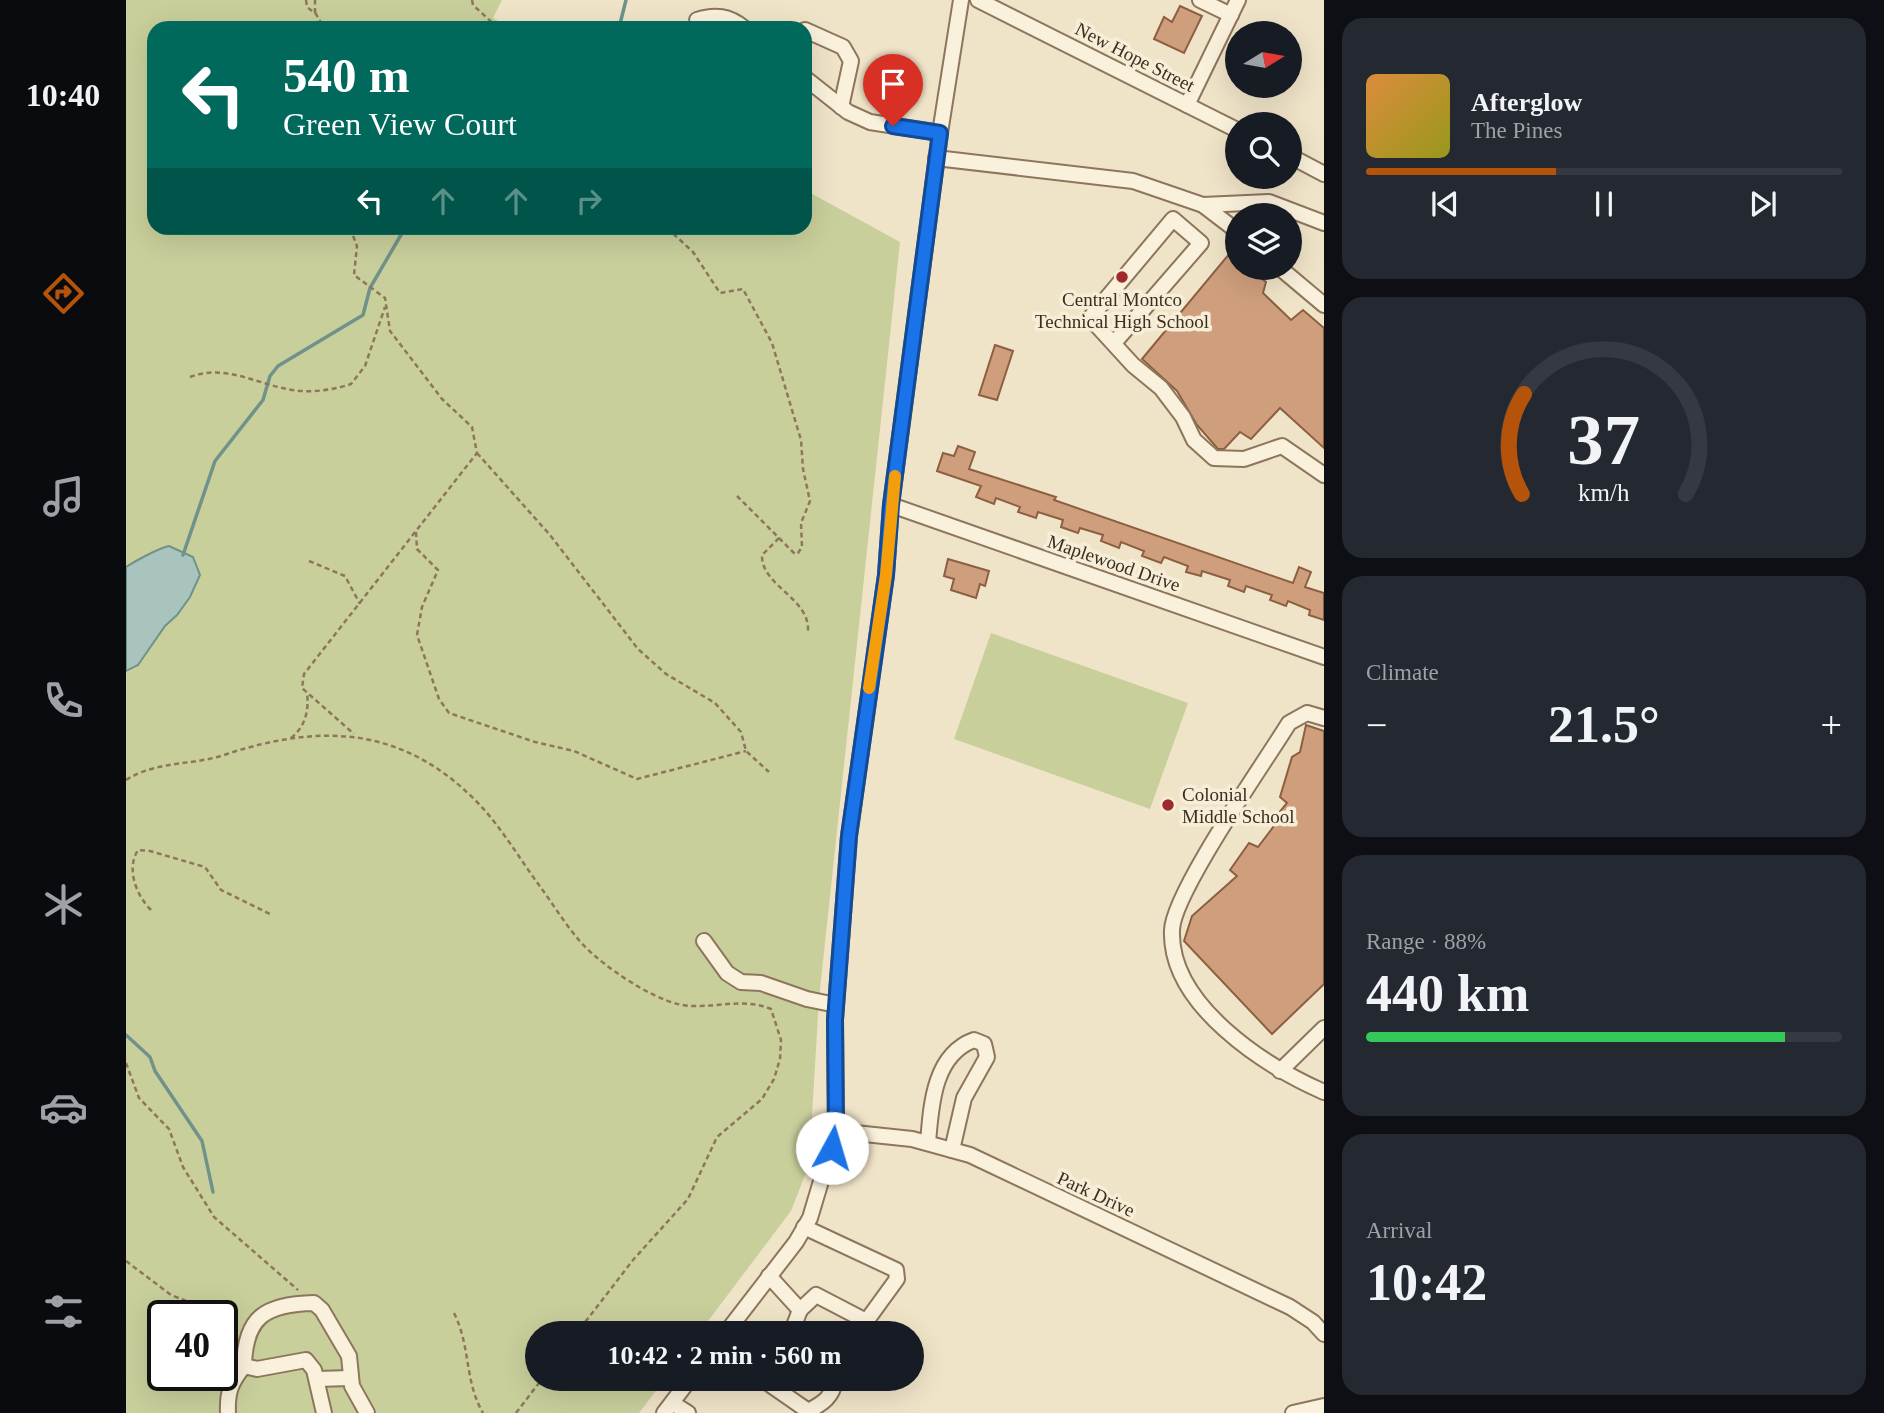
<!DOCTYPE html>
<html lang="en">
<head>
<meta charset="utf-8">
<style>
	:root { --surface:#171b24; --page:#242831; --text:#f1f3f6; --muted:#9ea1a6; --line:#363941; --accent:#b45309 }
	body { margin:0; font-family:Georgia,serif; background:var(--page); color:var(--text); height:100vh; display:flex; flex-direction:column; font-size:26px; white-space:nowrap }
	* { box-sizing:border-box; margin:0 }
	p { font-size:23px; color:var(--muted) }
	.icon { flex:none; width:38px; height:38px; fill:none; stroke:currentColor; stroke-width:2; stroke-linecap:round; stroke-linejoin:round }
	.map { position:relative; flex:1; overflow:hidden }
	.details { display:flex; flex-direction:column; gap:18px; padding:18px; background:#0d0f14; width:560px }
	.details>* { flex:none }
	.hud { position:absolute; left:21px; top:21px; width:665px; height:214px; border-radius:21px; box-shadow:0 7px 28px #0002; background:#00695c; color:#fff; overflow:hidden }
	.needle { width:46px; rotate:79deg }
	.controls { position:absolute; left:1099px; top:21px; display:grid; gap:14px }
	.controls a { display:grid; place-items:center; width:77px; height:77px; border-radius:50%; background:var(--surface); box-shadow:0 7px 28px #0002; font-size:35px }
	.speed { position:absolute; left:21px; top:1300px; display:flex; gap:14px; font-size:35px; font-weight:700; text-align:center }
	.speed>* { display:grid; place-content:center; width:91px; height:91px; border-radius:50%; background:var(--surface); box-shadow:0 7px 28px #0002; line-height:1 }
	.speed .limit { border:4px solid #111; border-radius:10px; background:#fff; color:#111 }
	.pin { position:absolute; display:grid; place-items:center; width:60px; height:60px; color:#fff; margin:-72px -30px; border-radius:50% 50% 50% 0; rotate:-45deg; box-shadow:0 0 7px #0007 }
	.pin .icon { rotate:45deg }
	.me { position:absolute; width:77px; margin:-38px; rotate:6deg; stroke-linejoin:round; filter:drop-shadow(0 0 5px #0008) }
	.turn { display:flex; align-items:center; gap:24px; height:147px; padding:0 21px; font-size:32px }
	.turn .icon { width:91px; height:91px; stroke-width:2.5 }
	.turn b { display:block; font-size:49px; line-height:60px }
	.lanes { display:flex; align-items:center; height:66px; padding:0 21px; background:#0003; justify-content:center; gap:35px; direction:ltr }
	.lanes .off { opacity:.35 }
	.big { font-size:52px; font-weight:800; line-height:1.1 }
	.details .widget { flex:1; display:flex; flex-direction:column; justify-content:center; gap:10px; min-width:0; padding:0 24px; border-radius:21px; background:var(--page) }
	.details .dial { align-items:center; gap:0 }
	.dial svg { height:182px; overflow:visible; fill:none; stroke:var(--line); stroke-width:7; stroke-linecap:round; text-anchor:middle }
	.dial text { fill:var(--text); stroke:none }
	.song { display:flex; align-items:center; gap:21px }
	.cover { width:84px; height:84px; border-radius:10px; background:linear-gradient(135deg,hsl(30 70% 55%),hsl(60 70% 35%)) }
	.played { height:7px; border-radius:4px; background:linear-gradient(90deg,var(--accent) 40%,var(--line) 40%) }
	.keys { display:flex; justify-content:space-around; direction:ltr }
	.heat { display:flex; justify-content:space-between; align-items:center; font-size:38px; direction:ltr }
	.charge { height:10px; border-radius:5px; background:linear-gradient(90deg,#34c759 88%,var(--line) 0) }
	.trip { position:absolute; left:399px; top:1321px; width:399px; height:70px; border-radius:35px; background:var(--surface); box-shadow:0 7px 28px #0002; font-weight:800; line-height:70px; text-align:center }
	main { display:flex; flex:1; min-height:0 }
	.tabs { display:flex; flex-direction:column; width:126px; justify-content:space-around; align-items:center; background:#090b0e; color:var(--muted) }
	.tabs .icon { width:49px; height:49px }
	.tabs .active { color:var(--accent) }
	.tabs b { font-size:32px; color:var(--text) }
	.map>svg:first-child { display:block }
	.green { fill:#c9cf9b; fill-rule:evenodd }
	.water { fill:#a9c4bc; stroke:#6f938a; stroke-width:2 }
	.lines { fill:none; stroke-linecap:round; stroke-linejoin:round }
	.stream { stroke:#6f938a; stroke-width:3.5 }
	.building { fill:#cf9f7d; stroke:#8d5f41; stroke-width:2 }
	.minor-casing { stroke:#8d765c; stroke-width:18 }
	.path { stroke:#8d765c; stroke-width:2.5; stroke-dasharray:5 3.5; stroke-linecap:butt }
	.minor { stroke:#faf1dc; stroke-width:14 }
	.route-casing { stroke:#114b97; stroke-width:18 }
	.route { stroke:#1a73e8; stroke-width:12 }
	.slow { stroke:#f59e0b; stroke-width:12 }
	.poi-dot { fill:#9e2a2b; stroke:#f7eed8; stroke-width:2.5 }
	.labels { text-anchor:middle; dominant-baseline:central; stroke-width:7; stroke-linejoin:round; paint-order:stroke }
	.street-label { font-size:19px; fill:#3d2e20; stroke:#f7eed8 }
	.poi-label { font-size:19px; fill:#3d2e20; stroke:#f7eed8 }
</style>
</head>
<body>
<main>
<nav class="tabs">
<b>10:40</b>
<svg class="icon active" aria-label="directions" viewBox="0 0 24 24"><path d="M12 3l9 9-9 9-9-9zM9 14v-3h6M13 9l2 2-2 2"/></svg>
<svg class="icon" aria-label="music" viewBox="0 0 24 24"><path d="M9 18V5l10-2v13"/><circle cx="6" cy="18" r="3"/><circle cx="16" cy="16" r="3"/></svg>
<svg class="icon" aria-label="phone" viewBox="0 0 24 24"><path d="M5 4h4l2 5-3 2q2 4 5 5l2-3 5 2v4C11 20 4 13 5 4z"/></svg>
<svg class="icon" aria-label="climate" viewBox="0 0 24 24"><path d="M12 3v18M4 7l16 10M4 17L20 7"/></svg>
<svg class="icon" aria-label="car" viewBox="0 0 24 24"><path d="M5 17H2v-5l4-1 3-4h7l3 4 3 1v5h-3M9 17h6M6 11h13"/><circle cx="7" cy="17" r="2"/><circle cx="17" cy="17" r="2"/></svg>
<svg class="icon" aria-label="filters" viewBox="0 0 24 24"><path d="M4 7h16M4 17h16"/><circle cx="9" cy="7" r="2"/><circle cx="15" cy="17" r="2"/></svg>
</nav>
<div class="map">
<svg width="1198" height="1413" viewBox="0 0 1198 1413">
	<rect width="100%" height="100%" fill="#f0e4c8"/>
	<!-- green -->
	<g class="green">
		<path d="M 0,0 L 376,0 L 367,18 L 385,28 L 28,28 L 28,228 L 679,228 L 679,190 L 774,242 L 693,999 L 683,1165 L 665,1211 L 573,1333 L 411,1334 L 411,1379 L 539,1379 L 513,1413 L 0,1413 ZM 37,1316 L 96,1316 L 96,1376 L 37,1376 Z"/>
		<path d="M 865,633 L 1062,703 L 1024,809 L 828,739 Z"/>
	</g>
	<!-- water -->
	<path class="water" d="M 43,546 L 67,557 L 74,575 L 64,597 L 51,615 L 39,626 L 12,665 L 0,671 L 0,567 C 11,560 31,549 43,546 Z"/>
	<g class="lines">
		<!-- stream -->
		<g class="stream">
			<path d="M 493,28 L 500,0"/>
			<path d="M 57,555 L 89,461 L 137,400 L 144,376 L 152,366 L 237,315 L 244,288 L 279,228"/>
			<path d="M 0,1035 L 24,1057 L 29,1071 L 76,1141 L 87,1192"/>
		</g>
	</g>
	<!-- building -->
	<g class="building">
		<path d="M 1054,6 L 1076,16 L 1058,53 L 1028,39 L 1038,17 L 1046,22 Z"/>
		<path d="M 1104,253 L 1111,259 L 1111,268 L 1122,268 L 1140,282 L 1137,293 L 1165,320 L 1177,310 L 1198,328 L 1198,448 L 1154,408 L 1125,439 L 1114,432 L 1098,449 L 1092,449 L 1071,425 L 1051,391 L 1016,359 Z"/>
		<path d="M 869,345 L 887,351 L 871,400 L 853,395 Z"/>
		<path d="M 832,446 L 849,452 L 843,469 L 930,497 L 928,500 L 1167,583 L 1173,567 L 1185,572 L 1179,587 L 1198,593 L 1198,620 L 1183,615 L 1184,610 L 1162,601 L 1160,606 L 1144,600 L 1146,595 L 1120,586 L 1118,592 L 1102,586 L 1104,580 L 1076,571 L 1075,576 L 1060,572 L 1062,566 L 1038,557 L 1035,563 L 1016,556 L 1018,551 L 995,542 L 993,548 L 975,541 L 977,535 L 954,528 L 952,533 L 935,527 L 937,520 L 912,512 L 910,518 L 892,512 L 894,507 L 870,498 L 868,504 L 850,497 L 855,486 L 811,471 L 817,453 L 828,456 Z"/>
		<path d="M 822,559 L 863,571 L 859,586 L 854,584 L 850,598 L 825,590 L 828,579 L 818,576 Z"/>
		<path d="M 1180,725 L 1198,731 L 1198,984 L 1146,1034 L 1058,941 L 1066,916 L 1111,876 L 1104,870 L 1123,843 L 1132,847 L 1151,822 L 1148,819 L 1161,803 L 1154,797 L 1166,757 L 1174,752 Z"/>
	</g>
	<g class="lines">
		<!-- minor casing -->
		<g class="minor-casing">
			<g id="minor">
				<path d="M 852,0 L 1111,130"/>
				<path d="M 1074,0 L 1105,15"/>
				<path d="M 571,20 C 589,14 603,16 618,28"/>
				<path d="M 679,30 L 717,47 L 725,61 L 715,107"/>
				<path d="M 679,78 L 722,112 L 744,122 L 814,133"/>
				<path d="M 1061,105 L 1112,0"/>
				<path d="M 1164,156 L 1198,174"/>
				<path d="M 810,158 L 1007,181 L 1077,205 L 1111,231"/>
				<path d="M 1077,205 L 1143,202 L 1198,223"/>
				<path d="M 1154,268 L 1198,305"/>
				<path d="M 988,343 L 1075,243 L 1047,219 L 964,318 L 1007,365 L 1035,388 L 1057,417 L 1068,440 L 1088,458 L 1118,459 L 1156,446 L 1198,475"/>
				<path d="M 765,505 L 1198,657"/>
				<path d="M 1198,718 L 1181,713 L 1163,723 C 1139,762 1047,893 1046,930 C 1043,1005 1139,1066 1198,1092"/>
				<path d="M 578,941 L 601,973 L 615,982 L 635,983 L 681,999 L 710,1005"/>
				<path d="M 1154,1071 L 1198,1028"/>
				<path d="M 710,1131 L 786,1139 L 844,1155 L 1164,1307 L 1187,1322 L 1198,1334"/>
				<path d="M 802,1143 C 805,1107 807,1055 848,1040 L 858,1044 L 861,1057 L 838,1098 L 826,1150"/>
				<path d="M 678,1227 L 770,1270 L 771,1279 L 731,1334"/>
				<path d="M 643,1276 L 674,1310 L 690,1295 L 740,1321"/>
				<path d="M 599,1334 L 670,1242 L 684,1218 L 710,1131 L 709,1019 L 723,836 L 760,575 L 765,505 L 814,133 L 835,0"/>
				<path d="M 669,1334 L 666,1331 L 674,1310"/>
				<path d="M 118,1366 C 119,1317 139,1304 188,1303 L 196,1310 L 223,1356 L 226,1386 L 241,1413"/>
				<path d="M 191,1379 L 224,1378"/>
				<path d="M 636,1379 L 685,1413"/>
				<path d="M 546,1403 L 562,1413"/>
				<path d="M 682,1411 C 698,1403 706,1397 710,1379"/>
				<path d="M 102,1413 C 101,1392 105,1382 118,1366 L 131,1369 L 180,1360 L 188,1370 L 198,1413"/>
				<path d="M 538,1413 L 564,1379"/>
				<path d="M 1167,1413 L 1198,1406"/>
			</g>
		</g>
		<!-- path -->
		<g class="path">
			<path d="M 180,0 L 181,7 L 190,14 L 198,28"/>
			<path d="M 346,0 L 347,5 L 372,28"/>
			<path d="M 189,13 L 189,0"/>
			<path d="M 224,228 L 231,246 L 228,275 L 259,298 L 264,331 L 316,399 L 346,427 L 351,453 L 178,674 L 176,688 L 228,734"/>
			<path d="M 541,228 L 567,252 L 594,293 L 617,289 L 646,343 L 675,440 L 677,469 L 684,501 L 675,523 L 676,547 L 672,553 L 669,554 L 611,496"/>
			<path d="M 64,377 C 102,362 138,389 176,391 C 192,392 210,389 225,384 L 239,366 L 259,307"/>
			<path d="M 351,453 L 424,535 L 512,649 L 540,674 L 589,703 L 615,732 L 620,751 L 643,772"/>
			<path d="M 290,532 L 291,549 L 312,570 L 296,607 L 291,635 L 313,699 L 323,713 L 409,742 L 448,751 L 511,779 L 620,751"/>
			<path d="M 653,538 L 636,555 C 635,586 684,598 682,631"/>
			<path d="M 183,561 L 219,576 L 234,604"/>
			<path d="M 165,738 C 180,726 183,710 181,692"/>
			<path d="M 0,780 C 32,760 67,766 101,754 C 196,723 277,727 350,801 C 374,825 393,858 413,885 C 430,908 447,938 469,956 C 491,975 537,1006 566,1006 C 594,1007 618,998 645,1009 L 655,1040 L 654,1059 L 648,1079 L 636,1099 L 591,1137 L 562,1199 L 507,1260 L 450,1334"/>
			<path d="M 25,910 C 10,895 0,869 12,850 L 24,851 L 79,867 L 95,890 L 144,914"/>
			<path d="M 0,1063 L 13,1098 L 43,1129 L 57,1167 L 88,1217 L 172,1290"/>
			<path d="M 0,1261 L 45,1295 L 78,1308 L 84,1316"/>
			<path d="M 328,1313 C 345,1347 338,1380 357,1413"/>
			<path d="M 96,1334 L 107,1348"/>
			<path d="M 390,1413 L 416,1379"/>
		</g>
		<!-- minor -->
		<use href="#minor" class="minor"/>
	</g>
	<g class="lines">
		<!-- route casing -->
		<g class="route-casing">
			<path id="route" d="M 706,1148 L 710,1131 L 709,1020 L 723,836 L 760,575 L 765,505 L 814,133 L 767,126"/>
		</g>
		<!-- route -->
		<use href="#route" class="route"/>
		<!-- slow -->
		<path class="slow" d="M 743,688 L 760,575 L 769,476"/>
	</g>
	<!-- markers -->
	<g class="poi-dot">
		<circle cx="996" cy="277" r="7"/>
		<circle cx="1042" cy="805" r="7"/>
	</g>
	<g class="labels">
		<!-- street labels -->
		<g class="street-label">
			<text transform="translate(1009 57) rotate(27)">New Hope Street</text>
			<text transform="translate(988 563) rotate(19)">Maplewood Drive</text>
			<text transform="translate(970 1194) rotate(25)">Park Drive</text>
		</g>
		<!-- poi labels -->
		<g class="poi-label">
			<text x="996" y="299">Central Montco<tspan x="996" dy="22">Technical High School</tspan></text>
			<text x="1056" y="794" text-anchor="start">Colonial<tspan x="1056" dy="22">Middle School</tspan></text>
		</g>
	</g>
</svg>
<div class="controls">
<a><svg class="needle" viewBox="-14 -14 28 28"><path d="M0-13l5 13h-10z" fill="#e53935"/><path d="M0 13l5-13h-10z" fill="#9ea1a6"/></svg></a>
<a><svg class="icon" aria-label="search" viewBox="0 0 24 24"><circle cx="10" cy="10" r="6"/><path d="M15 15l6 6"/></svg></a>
<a><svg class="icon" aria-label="layers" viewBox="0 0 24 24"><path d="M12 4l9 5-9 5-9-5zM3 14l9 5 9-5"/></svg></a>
</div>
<div class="speed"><div class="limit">40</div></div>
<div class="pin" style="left:767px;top:126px;background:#d93025"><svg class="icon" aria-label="arrive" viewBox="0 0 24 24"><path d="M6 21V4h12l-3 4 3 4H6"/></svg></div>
<svg class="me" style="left:706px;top:1148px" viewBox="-20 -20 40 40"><circle r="19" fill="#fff"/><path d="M0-13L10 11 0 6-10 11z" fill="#1a73e8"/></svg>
<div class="trip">10:42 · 2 min · 560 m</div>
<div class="hud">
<div class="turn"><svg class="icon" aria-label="left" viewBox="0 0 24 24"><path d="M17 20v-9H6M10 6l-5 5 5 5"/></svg><div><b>540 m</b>Green View Court</div></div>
<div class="lanes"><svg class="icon" aria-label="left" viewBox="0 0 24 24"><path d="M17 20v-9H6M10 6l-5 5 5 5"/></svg><svg class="icon off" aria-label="ahead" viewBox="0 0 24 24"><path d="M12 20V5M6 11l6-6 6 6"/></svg><svg class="icon off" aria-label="ahead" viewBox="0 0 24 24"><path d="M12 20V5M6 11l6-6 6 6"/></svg><svg class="icon off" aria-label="right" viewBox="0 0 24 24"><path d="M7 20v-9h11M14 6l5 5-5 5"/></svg></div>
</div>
</div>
<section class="details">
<div class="widget">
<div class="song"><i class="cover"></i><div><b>Afterglow</b><p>The Pines</p></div></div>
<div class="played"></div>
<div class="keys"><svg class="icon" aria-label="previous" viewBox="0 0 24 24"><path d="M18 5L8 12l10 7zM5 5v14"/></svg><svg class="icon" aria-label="pause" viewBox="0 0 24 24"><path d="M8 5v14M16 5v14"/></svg><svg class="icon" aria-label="next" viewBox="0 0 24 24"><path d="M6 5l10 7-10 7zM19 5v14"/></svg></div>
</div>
<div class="widget dial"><svg viewBox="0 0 100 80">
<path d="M14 69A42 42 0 1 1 86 69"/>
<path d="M14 69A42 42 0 0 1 15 25" stroke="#b45309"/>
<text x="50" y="56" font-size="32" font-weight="700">37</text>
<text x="50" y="72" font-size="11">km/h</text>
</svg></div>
<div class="widget"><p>Climate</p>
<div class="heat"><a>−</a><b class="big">21.5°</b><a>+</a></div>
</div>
<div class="widget"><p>Range · 88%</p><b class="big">440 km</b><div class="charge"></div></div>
<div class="widget"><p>Arrival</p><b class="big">10:42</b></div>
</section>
</main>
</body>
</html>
